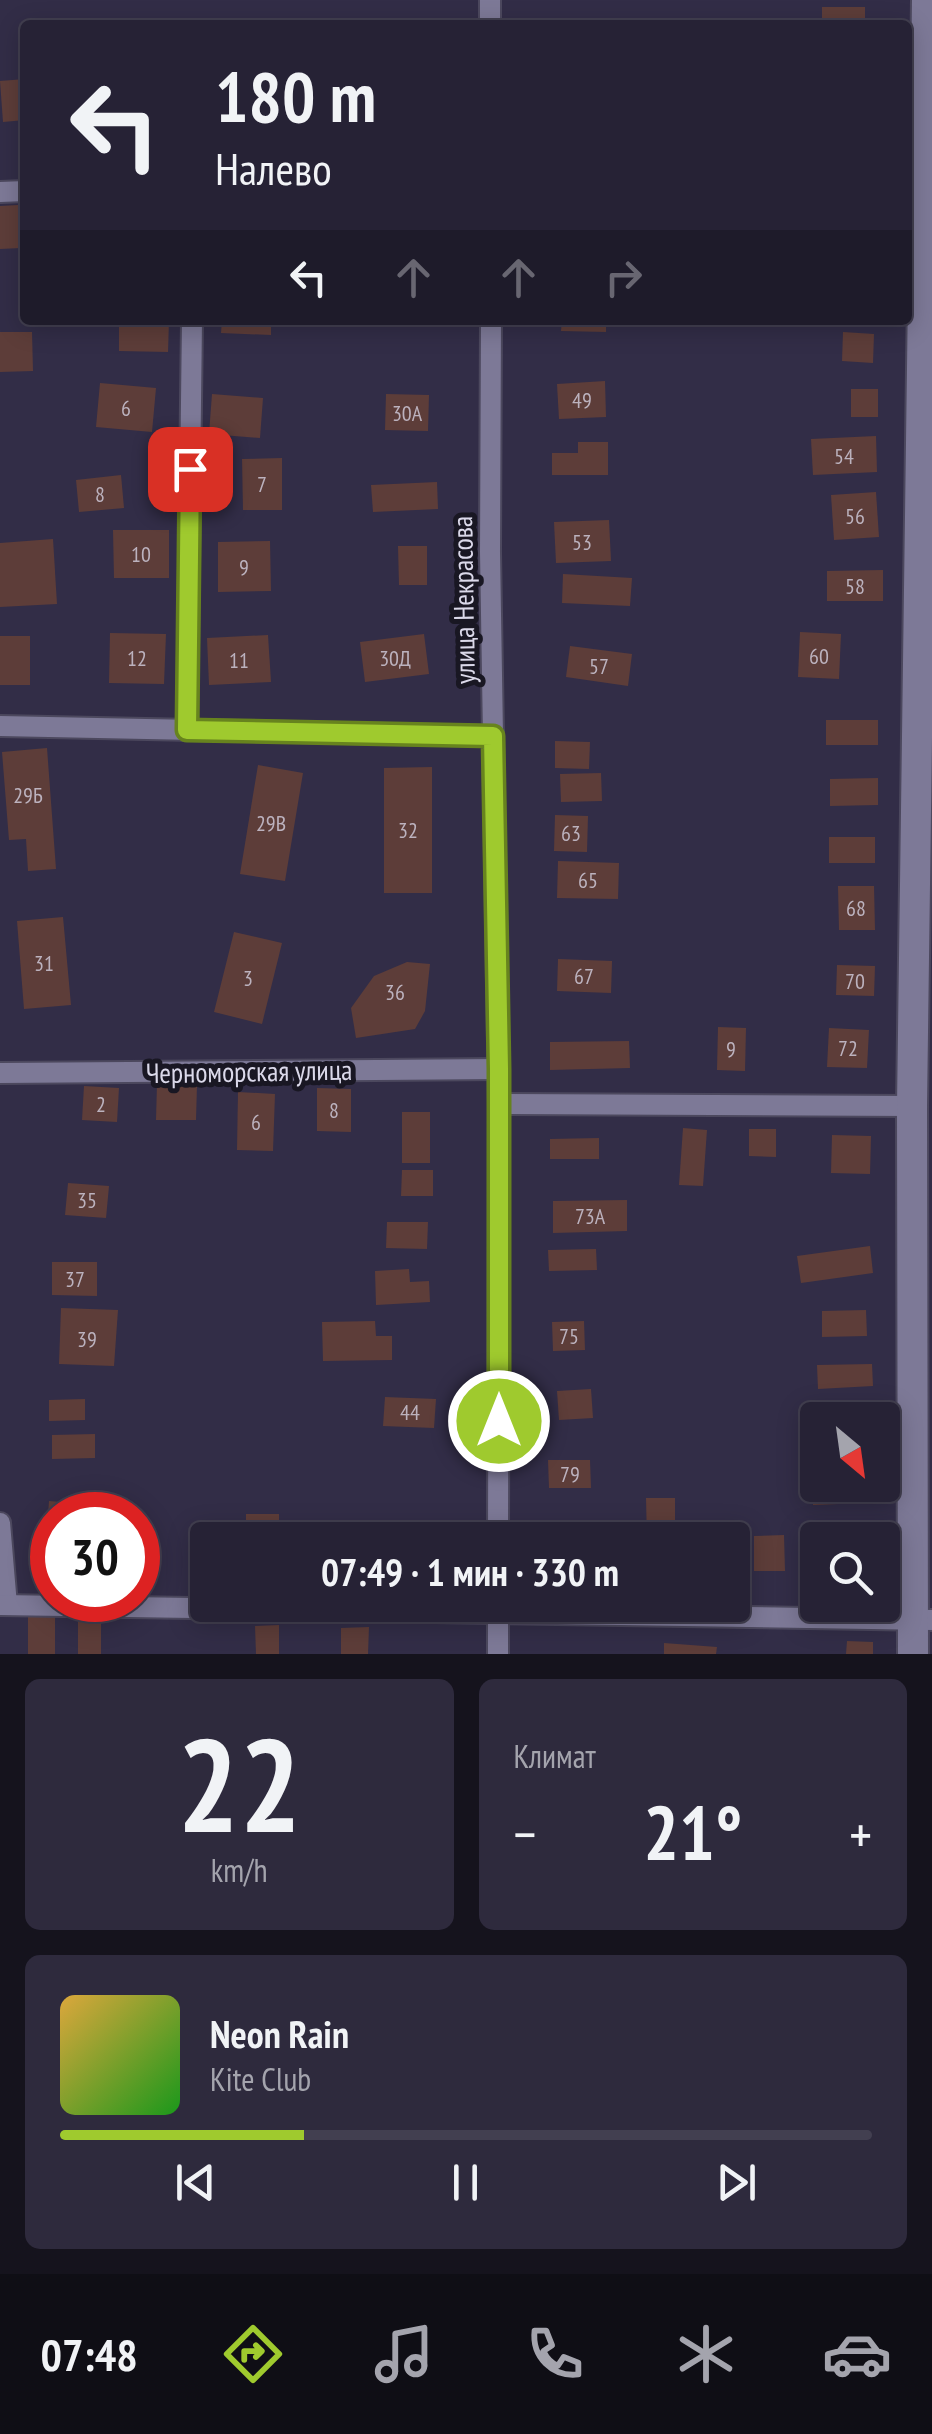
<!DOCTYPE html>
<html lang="ru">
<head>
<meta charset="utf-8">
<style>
	:root { --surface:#262235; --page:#2e2a3d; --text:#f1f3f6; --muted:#a4a4ad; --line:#423f50; --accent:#9fca2e }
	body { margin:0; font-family:"PT Sans Narrow",sans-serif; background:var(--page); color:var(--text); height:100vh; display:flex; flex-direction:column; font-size:38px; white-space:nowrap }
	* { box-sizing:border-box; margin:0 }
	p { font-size:32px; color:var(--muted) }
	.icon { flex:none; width:55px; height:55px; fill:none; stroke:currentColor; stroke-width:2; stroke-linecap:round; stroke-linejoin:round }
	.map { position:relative; height:1654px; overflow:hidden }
	.side { display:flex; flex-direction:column; gap:25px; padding:25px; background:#15131d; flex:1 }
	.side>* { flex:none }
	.banner { position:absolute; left:20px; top:20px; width:892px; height:305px; border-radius:10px; box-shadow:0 5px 25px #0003,0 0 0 2px var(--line); background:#262235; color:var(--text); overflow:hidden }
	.needle { width:65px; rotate:151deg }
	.tools { position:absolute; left:800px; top:1402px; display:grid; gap:20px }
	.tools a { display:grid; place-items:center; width:100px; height:100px; border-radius:10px; background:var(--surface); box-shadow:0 5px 25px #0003,0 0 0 2px var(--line); font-size:50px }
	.speed { position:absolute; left:30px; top:1492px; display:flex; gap:20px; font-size:50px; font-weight:700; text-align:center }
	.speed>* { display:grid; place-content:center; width:130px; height:130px; border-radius:50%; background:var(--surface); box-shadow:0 5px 25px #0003,0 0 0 2px var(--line); line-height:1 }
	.speed .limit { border:15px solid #d22; background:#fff; color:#111 }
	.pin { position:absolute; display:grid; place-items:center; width:85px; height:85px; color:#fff; margin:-42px; border-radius:20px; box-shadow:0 5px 15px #0006 }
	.me { position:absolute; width:110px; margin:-55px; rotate:0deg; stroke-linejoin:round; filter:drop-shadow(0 0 8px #0008) }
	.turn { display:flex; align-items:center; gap:35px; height:210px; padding:0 30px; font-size:45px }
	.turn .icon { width:130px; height:130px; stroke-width:2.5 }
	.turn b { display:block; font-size:70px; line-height:85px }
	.lanes { display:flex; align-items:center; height:95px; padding:0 30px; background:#0003; justify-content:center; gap:50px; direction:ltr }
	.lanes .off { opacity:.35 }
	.big { font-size:75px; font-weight:700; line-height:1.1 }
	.side .widget { flex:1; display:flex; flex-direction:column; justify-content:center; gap:15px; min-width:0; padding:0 35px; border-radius:15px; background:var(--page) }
	.side .dial { align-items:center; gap:0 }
	.dial b { font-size:130px; line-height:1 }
	.song { display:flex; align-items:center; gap:30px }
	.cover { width:120px; height:120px; border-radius:15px; background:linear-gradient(135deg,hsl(40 70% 55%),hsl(120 70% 35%)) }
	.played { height:10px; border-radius:5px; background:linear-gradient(90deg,var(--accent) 30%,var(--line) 30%) }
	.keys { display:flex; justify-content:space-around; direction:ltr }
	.heat { display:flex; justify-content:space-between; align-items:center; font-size:55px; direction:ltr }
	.side .tiles { flex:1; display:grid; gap:25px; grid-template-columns:1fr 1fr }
	.widget:last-child { grid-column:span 2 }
	.trip { position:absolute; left:190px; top:1522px; width:560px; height:100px; border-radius:10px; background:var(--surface); box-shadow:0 5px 25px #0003,0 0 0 2px var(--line); font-weight:700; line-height:100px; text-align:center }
	.menu { display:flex; height:160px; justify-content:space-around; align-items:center; background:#0f0e15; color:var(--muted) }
	.menu .icon { width:70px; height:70px }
	.menu .on { color:var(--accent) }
	.menu b { font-size:45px; color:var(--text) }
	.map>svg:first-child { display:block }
	.building { fill:#5d3d39 }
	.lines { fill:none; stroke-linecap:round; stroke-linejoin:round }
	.street-casing { stroke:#4c485e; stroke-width:24 }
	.secondary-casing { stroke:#4c485e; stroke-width:34 }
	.street { stroke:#7d7997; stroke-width:20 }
	.secondary { stroke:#7d7997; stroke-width:30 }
	.route-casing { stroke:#67831e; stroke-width:25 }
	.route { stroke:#9fca2e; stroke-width:18 }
	.labels { text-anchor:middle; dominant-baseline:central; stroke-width:10; stroke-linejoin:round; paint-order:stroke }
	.number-label { font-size:22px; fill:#bcb2be }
	.street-label { font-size:28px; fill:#dbd9ea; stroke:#191723 }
</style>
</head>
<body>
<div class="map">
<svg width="932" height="1654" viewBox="0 0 932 1654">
	<rect width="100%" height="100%" fill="#322d47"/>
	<!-- building -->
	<g class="building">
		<rect x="822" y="7" width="43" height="18"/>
		<path d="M 25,79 L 25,120 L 3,122 L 0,81 Z"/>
		<path d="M 18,205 L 21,248 L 0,249 L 0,206 Z"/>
		<path d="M 119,320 L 169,320 L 168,352 L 119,351 Z"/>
		<path d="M 222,320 L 271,320 L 271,335 L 221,333 Z"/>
		<path d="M 562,320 L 606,320 L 606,332 L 561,331 Z"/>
		<path d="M 0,332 L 32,332 L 33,371 L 0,372 Z"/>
		<path d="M 843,332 L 874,334 L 873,363 L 842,361 Z"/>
		<path d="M 605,381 L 606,417 L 559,419 L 557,384 Z"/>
		<path d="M 100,383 L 156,388 L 152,432 L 96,427 Z"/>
		<rect x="851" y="389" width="27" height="28"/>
		<path d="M 212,394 L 263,398 L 260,438 L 209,434 Z"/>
		<path d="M 386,394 L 429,395 L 428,431 L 385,430 Z"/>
		<path d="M 876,436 L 877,472 L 813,475 L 811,439 Z"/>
		<path d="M 578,442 L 608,442 L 608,475 L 552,475 L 552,453 L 578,453 Z"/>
		<path d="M 282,458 L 282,510 L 243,510 L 242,459 Z"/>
		<path d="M 121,475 L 124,508 L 79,512 L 76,480 Z"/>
		<path d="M 437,482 L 438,509 L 373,512 L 371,485 Z"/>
		<path d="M 876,492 L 879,537 L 834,540 L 831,495 Z"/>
		<path d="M 609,520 L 611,561 L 556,563 L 554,522 Z"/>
		<path d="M 113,530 L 169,530 L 169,578 L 114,578 Z"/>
		<path d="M 53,539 L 57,604 L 0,607 L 0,543 Z"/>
		<path d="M 270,541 L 271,591 L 218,592 L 218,542 Z"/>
		<path d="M 398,546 L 427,546 L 427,585 L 399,585 Z"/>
		<path d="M 883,570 L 883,601 L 827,601 L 827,571 Z"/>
		<path d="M 563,574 L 632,578 L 630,606 L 562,603 Z"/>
		<path d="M 800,632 L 841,634 L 839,679 L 798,677 Z"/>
		<path d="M 110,633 L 166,634 L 164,684 L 109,683 Z"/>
		<path d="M 424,634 L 429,674 L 365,682 L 360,642 Z"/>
		<path d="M 268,635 L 271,682 L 209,685 L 207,638 Z"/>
		<rect x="0" y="636" width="30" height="49"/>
		<path d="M 570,646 L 632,654 L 628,686 L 566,677 Z"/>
		<rect x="826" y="720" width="52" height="25"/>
		<path d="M 555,741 L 590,742 L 589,769 L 555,768 Z"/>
		<path d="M 47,748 L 56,869 L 28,871 L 26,839 L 9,840 L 2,752 Z"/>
		<path d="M 258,765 L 303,773 L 285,881 L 240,874 Z"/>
		<path d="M 432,767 L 432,893 L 384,893 L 384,768 Z"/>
		<path d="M 601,773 L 602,801 L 561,802 L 560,774 Z"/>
		<path d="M 878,778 L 878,805 L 830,806 L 830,779 Z"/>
		<path d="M 555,815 L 588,816 L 587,852 L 554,851 Z"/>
		<rect x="829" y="837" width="46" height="26"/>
		<path d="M 558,861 L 619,863 L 618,899 L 557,898 Z"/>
		<path d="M 838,886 L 874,886 L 875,930 L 839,930 Z"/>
		<path d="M 63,917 L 71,1005 L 24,1009 L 17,921 Z"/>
		<path d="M 234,932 L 282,943 L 262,1024 L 214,1012 Z"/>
		<path d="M 558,959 L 612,961 L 611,993 L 557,991 Z"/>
		<path d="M 407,962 L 430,964 L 425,1011 L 415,1029 L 356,1038 L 351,1008 L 374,976 Z"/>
		<path d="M 837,965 L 875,966 L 874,996 L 836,995 Z"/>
		<path d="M 718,1027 L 746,1028 L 745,1071 L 717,1070 Z"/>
		<path d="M 829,1028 L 869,1030 L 867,1068 L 827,1067 Z"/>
		<path d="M 629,1041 L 630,1068 L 550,1070 L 550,1042 Z"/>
		<path d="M 157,1084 L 197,1085 L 196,1120 L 156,1120 Z"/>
		<path d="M 84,1086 L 119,1088 L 117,1122 L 82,1120 Z"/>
		<path d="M 317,1088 L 351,1089 L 351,1132 L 317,1131 Z"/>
		<path d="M 238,1092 L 275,1094 L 273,1151 L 237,1150 Z"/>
		<rect x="402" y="1112" width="28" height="51"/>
		<path d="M 683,1128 L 707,1130 L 703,1186 L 679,1185 Z"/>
		<path d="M 749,1129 L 776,1129 L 776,1157 L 749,1156 Z"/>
		<path d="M 832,1135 L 871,1136 L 870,1174 L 831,1173 Z"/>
		<path d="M 599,1138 L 599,1159 L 550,1159 L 550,1139 Z"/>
		<path d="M 402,1170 L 433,1170 L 433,1196 L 401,1196 Z"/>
		<path d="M 68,1183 L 109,1186 L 106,1218 L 65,1215 Z"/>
		<path d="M 627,1200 L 627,1231 L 553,1233 L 553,1201 Z"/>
		<path d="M 387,1222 L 428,1222 L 427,1249 L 386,1248 Z"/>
		<path d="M 870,1246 L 873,1273 L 801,1283 L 797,1256 Z"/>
		<path d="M 596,1249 L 597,1270 L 549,1271 L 548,1250 Z"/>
		<path d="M 52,1262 L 97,1262 L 97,1296 L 52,1295 Z"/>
		<path d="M 409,1269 L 410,1282 L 429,1281 L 430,1302 L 376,1305 L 375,1271 Z"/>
		<path d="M 61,1308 L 118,1310 L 114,1366 L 59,1364 Z"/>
		<path d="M 866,1310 L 867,1336 L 822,1337 L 822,1311 Z"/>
		<path d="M 375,1321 L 376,1336 L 392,1336 L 392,1360 L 323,1361 L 322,1322 Z"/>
		<path d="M 584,1321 L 585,1350 L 553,1351 L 552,1322 Z"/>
		<path d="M 872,1364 L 873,1386 L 818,1389 L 817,1365 Z"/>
		<path d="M 591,1389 L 593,1418 L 559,1420 L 557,1391 Z"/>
		<path d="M 385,1397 L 436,1399 L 434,1428 L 383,1426 Z"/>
		<path d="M 85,1399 L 85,1420 L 49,1421 L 49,1400 Z"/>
		<path d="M 95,1434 L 95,1458 L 52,1459 L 52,1435 Z"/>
		<path d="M 548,1460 L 590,1460 L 591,1488 L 549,1488 Z"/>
		<path d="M 865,1485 L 865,1503 L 813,1505 L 813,1486 Z"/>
		<path d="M 646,1498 L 675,1498 L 675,1540 L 647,1540 Z"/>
		<path d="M 49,1501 L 109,1506 L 108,1515 L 52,1515 L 52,1529 L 47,1529 Z"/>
		<rect x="246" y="1514" width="33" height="26"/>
		<path d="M 215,1522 L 217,1540 L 208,1540 L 208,1564 L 195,1565 L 191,1525 Z"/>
		<path d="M 367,1522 L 433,1523 L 433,1540 L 367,1540 Z"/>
		<path d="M 601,1529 L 601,1540 L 557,1540 L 557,1530 Z"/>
		<path d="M 784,1535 L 785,1571 L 754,1571 L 754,1536 Z"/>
		<rect x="28" y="1616" width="27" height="38"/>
		<rect x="78" y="1618" width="23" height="36"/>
		<path d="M 279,1625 L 279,1654 L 256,1654 L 255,1626 Z"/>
		<path d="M 369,1627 L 368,1654 L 341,1654 L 341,1628 Z"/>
		<path d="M 847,1641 L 873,1642 L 873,1654 L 846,1654 Z"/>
		<path d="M 664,1643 L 717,1647 L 716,1654 L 664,1654 Z"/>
	</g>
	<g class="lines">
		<!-- street casing -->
		<g class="street-casing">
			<g id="street">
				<path d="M 490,0 L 490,25"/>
				<path d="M 0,192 L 25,191"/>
				<path d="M 491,320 L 490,552 L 499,1104 L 498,1540"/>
				<path d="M 0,726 L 493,736"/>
				<path d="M 187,730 L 192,320"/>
				<path d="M 0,1073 L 499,1069"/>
				<path d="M 499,1104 L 912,1106"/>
				<path d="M 0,1523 L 7,1605"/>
				<path d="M 0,1605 L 932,1620"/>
				<path d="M 498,1654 L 498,1605"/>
			</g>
		</g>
		<!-- secondary casing -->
		<g class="secondary-casing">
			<path id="secondary" d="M 913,1654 L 912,1106 L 927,0"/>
		</g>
		<!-- street -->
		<use href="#street" class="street"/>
		<!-- secondary -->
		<use href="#secondary" class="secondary"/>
	</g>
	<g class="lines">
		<!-- route casing -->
		<g class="route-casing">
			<path id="route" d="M 190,469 L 187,730 L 493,736 L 499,1069 L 499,1421"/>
		</g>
		<!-- route -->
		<use href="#route" class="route"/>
	</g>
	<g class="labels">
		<!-- number labels -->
		<g class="number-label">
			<text x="582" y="400">49</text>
			<text x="126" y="408">6</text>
			<text x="407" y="413">30А</text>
			<text x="844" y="456">54</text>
			<text x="262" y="484">7</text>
			<text x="100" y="494">8</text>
			<text x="855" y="516">56</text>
			<text x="582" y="542">53</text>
			<text x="141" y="554">10</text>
			<text x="244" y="567">9</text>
			<text x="855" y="586">58</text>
			<text x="819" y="656">60</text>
			<text x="137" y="658">12</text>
			<text x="395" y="658">30Д</text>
			<text x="239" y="660">11</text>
			<text x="599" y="666">57</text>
			<text x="28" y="795">29Б</text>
			<text x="271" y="823">29В</text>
			<text x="408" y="830">32</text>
			<text x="571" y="833">63</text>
			<text x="588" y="880">65</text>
			<text x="856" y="908">68</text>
			<text x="44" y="963">31</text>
			<text x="584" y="976">67</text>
			<text x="248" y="978">3</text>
			<text x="855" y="981">70</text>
			<text x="395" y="992">36</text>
			<text x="848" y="1048">72</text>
			<text x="731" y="1049">9</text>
			<text x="101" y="1104">2</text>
			<text x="334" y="1110">8</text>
			<text x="256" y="1122">6</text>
			<text x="87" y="1200">35</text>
			<text x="590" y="1216">73А</text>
			<text x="75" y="1279">37</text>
			<text x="569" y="1336">75</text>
			<text x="87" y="1339">39</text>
			<text x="410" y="1412">44</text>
			<text x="570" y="1474">79</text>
		</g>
		<!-- street labels -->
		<g class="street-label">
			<text transform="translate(463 600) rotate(-91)">улица Некрасова</text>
			<text transform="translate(249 1071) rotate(-1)">Черноморская улица</text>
		</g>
	</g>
</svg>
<div class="tools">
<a><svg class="needle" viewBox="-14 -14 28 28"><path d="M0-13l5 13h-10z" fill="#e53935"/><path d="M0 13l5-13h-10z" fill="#a4a4ad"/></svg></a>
<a><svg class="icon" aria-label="search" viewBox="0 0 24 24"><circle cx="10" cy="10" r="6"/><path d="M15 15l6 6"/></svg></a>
</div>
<div class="speed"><div class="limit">30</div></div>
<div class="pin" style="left:190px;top:469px;background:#d93025"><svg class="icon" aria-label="arrive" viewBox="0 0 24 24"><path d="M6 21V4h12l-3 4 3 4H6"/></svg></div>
<svg class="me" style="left:499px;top:1421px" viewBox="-20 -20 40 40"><circle r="17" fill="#9fca2e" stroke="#fff" stroke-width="3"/><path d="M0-11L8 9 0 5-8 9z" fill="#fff"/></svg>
<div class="trip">07:49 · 1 мин · 330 m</div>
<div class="banner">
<div class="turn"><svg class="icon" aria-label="left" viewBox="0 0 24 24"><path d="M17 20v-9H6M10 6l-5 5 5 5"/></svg><div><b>180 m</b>Налево</div></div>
<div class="lanes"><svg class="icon" aria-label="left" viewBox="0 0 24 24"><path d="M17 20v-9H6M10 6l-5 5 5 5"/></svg><svg class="icon off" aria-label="ahead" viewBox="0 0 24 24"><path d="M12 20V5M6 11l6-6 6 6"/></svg><svg class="icon off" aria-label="ahead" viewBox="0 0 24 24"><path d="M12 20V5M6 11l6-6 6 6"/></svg><svg class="icon off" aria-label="right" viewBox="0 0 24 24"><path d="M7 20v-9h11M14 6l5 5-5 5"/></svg></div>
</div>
</div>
<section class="side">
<div class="tiles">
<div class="widget dial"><b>22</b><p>km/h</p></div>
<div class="widget"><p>Климат</p>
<div class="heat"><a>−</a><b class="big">21°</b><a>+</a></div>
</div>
<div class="widget">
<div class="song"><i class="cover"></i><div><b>Neon Rain</b><p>Kite Club</p></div></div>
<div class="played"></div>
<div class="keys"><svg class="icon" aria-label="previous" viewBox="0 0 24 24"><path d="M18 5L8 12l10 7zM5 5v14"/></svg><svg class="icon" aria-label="pause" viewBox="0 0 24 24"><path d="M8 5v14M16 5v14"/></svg><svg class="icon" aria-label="next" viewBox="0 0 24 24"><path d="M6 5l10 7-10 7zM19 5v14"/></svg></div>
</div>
</div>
</section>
<nav class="menu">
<b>07:48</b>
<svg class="icon on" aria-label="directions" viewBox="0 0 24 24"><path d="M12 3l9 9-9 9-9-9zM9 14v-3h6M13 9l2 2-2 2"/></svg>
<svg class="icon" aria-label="music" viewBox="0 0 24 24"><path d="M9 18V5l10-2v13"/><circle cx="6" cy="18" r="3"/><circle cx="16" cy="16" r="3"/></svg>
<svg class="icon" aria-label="phone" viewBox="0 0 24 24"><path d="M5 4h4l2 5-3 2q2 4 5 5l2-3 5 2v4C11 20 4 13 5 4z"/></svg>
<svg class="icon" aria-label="climate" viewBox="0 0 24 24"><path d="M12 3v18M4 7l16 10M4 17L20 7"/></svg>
<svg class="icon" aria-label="car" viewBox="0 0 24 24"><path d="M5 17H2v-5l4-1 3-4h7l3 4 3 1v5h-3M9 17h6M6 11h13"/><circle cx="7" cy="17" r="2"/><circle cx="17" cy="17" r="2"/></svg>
</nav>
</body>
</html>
